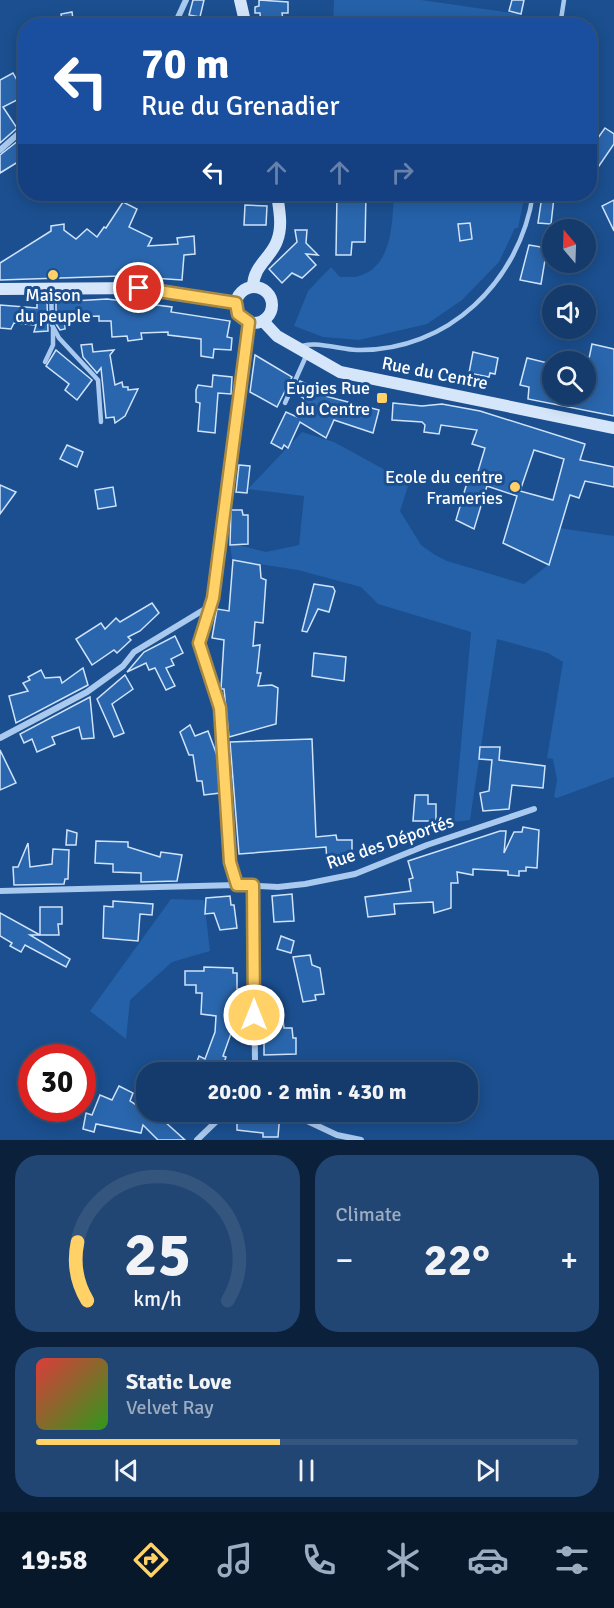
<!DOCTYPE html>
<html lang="en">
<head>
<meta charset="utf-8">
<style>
	:root { --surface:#143b6b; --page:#214673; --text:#f1f3f6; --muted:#9dadc1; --line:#33557e; --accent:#ffd166 }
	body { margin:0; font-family:Signika,sans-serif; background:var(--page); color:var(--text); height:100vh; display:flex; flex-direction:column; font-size:22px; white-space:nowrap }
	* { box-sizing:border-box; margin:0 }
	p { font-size:20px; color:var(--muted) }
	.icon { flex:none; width:33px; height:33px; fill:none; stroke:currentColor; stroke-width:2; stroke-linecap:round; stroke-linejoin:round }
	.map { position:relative; height:1140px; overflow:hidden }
	.side { display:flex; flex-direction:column; gap:15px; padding:15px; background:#0b203b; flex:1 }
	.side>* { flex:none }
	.guide { position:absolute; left:18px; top:18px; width:579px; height:183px; border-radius:24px; box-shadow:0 3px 15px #0003,0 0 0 2px var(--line); background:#1a4fa0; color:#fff; overflow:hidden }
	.needle { width:39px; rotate:341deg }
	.controls { position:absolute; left:542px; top:219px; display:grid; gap:12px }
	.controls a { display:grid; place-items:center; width:54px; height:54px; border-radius:50%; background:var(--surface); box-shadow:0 3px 15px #0003,0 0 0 2px var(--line); font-size:30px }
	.speed { position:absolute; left:18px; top:1044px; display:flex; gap:12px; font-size:30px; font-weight:700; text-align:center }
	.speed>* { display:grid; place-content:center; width:78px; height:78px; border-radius:50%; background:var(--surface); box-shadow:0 3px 15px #0003,0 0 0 2px var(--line); line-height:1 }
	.speed .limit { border:9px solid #d22; background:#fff; color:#111 }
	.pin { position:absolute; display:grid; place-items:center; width:51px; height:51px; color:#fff; margin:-26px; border:3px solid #fff; border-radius:50%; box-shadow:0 2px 6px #0007 }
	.me { position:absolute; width:66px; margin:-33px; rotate:0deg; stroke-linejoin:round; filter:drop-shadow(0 0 4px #0008) }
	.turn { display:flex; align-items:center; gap:21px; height:126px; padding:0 24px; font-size:27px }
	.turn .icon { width:78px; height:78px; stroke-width:2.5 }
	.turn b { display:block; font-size:42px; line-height:51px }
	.lanes { display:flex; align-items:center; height:57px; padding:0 24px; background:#0003; justify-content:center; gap:30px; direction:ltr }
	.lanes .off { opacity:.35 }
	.big { font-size:45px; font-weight:700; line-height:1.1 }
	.side .widget { flex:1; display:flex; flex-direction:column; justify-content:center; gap:9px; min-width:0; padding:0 21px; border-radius:24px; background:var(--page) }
	.side .dial { align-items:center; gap:0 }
	.dial svg { height:156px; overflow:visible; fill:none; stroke:var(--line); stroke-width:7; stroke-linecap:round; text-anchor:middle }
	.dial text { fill:var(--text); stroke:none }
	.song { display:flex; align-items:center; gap:18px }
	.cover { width:72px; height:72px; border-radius:9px; background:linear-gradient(135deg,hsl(0 70% 55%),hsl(110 70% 35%)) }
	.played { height:6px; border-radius:3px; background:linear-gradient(90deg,var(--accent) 45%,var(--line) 45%) }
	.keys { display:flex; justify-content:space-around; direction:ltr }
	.heat { display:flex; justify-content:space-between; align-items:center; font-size:33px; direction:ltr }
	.side .tiles { flex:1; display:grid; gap:15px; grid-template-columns:1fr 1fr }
	.widget:last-child { grid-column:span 2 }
	.trip { position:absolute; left:136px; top:1062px; width:342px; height:60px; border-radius:24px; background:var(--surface); box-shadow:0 3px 15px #0003,0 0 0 2px var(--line); font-weight:700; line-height:60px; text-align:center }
	.tabs { display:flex; height:96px; justify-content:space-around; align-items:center; background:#08182b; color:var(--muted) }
	.tabs .icon { width:42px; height:42px }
	.tabs .on { color:var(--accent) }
	.tabs b { font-size:27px; color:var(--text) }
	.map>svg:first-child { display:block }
	.green { fill:#2461a8 }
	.building { fill:#2a66ad; stroke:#cfe3fa; stroke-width:1.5; fill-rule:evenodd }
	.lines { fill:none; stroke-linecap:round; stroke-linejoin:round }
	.lane { stroke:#a9c9ee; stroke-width:4.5 }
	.street { stroke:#a9c9ee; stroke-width:6 }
	.secondary { stroke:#d6e6fa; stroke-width:12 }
	.route-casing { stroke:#a68842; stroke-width:15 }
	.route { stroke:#ffd166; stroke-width:10 }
	.poi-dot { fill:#ffd166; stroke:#1b4f8f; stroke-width:2 }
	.labels { text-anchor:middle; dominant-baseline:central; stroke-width:6; stroke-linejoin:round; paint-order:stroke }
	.poi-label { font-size:18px; fill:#fff; stroke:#1b4f8f; text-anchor:end }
	.street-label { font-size:18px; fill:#fff; stroke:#1b4f8f }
</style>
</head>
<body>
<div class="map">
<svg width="614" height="1140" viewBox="0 0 614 1140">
	<rect width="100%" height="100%" fill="#1b4f8f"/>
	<!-- green -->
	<g class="green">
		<path d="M 334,0 L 421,0 L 519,14 L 517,25 L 333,25 Z"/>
		<path d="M 394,194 L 525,194 L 518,228 L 515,228 L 499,262 L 462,300 L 427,324 L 359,340 L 323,337 L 294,326 L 308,291 L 331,267 L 340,277 C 345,276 353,278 359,276 C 393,266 392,222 394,194 Z"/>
		<path d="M 302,432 L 334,442 L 409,483 L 400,511 L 421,545 L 435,555 L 447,561 L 524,584 L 548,565 L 559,528 L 614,536 L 614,777 L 557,798 L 554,797 L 557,780 L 553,759 L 547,758 L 563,662 L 548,653 L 497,639 L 470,820 L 454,822 L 471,632 L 378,604 L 361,587 L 298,570 L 232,560 L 230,543 L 266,552 L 299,545 L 304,496 L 248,489 Z"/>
		<path d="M 171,899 L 204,900 L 210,951 L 172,962 L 130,1000 L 126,1039 L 90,1011 Z"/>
	</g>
	<!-- building -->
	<g class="building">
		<path d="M 193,0 L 204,0 L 200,17 L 189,15 Z"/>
		<path d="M 259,0 L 288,2 L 288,13 L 282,13 L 284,26 L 261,26 L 260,13 L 255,13 L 255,7 L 259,6 Z"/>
		<path d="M 512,0 L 524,0 L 521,14 L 509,11 Z"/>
		<path d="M 72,12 L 74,26 L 63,26 L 61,14 Z"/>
		<path d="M 13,73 L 22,89 L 18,92 L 21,98 L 3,107 L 17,128 L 0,143 L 0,80 Z"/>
		<path d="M 605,128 L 614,134 L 614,144 L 590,179 L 590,149 Z"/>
		<path d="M 23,137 L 26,141 L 26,157 L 0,173 L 0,155 Z"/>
		<path d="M 337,194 L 366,194 L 365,242 L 352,242 L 351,255 L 336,255 Z"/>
		<path d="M 542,196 L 554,197 L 551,224 L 538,223 Z"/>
		<path d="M 614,200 L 614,231 L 602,206 Z"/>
		<path d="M 123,202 L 137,209 L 129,227 L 152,238 L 148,246 L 178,244 L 177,238 L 194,236 L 195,254 L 184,255 L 182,280 L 121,276 L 0,280 L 0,263 L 51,231 L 51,226 L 64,224 L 64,230 L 76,239 L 87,229 L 97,237 L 104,227 L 106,228 Z"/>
		<path d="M 245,205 L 267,206 L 266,225 L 244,225 Z"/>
		<path d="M 470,223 L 472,239 L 460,241 L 458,224 Z"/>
		<path d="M 295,230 L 307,230 L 306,243 L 318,255 L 306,254 L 316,265 L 302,278 L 292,273 L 282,283 L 269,269 L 297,242 Z"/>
		<path d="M 529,245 L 547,248 L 541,284 L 520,280 Z"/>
		<path d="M 107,299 L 172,307 L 171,312 L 230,321 L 227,337 L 232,338 L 231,350 L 214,349 L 213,358 L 201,356 L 201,339 L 168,335 L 168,332 L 141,333 L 142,339 L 128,341 L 127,336 L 112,337 L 111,321 L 99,321 L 99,316 L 76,317 L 77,322 L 65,322 L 65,329 L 60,330 L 56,324 L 56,302 Z"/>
		<path d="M 37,302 L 47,302 L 48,331 L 34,332 L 36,325 L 14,323 L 11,329 L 0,328 L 0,305 L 37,308 Z"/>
		<path d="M 92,344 L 93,352 L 114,350 L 110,355 L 115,385 L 122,382 L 123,387 L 128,387 L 128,390 L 138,389 L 125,416 L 115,423 L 114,417 L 106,418 L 101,368 L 97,373 L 83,357 L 81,345 Z"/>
		<path d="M 592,344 L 614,349 L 614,416 L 528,399 L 529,387 L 520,385 L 527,358 L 552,364 L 552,394 L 585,394 L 585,378 Z"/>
		<path d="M 56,350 L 92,380 L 77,400 L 65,390 L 69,384 L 46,366 Z"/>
		<path d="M 473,352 L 498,358 L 495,374 L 490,373 L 489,377 L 469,373 Z"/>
		<path d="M 255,355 L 292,377 L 277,407 L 250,392 Z"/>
		<path d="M 213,375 L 232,377 L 231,394 L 218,393 L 215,433 L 198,431 L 200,403 L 196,402 L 196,390 L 198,385 L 212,387 Z"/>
		<path d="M 300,381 L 322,391 L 321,395 L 379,410 L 373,433 L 334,420 L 326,438 L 300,422 L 288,448 L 284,445 L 282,449 L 271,443 L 286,412 L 297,417 L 304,398 L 294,393 Z"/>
		<path d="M 393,403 L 422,406 L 442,404 L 480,411 L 585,444 L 580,460 L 614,467 L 614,487 L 585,481 L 579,498 L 570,495 L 549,565 L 503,543 L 517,496 L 487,486 L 474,529 L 456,520 L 469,476 L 476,478 L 485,448 L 472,444 L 477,430 L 441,425 L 439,434 L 424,432 L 425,425 L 422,422 L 392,420 ZM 534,450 L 564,459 L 553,500 L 520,491 Z"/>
		<path d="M 67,445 L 83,452 L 77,467 L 60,459 Z"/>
		<path d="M 239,465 L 250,466 L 247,493 L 236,492 Z"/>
		<path d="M 0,485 L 16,492 L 0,514 Z"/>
		<path d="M 113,487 L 116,506 L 98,509 L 95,490 Z"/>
		<path d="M 231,510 L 242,510 L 243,515 L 248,515 L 248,544 L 230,545 Z"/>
		<path d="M 233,560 L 260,565 L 261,578 L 266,580 L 263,623 L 255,622 L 253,646 L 260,645 L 257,673 L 261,673 L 258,686 L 272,685 L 278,688 L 276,724 L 229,737 L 224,689 L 221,689 L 224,640 L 212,638 L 217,609 L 229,611 Z"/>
		<path d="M 314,584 L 333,587 L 335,591 L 329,612 L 318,609 L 307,632 L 302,631 Z"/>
		<path d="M 152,603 L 159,613 L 140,631 L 128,637 L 131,640 L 117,653 L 114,650 L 92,665 L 76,639 L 101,623 L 105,629 L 116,618 L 120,622 Z"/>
		<path d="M 175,636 L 183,653 L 171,659 L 174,665 L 166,668 L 175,686 L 166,690 L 155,668 L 149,670 L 146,663 L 127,672 L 144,652 Z"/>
		<path d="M 314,653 L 346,657 L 344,681 L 312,676 Z"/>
		<path d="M 83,668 L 88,685 L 16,723 L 9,696 L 28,691 L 23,683 L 30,680 L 28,677 L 41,670 L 45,678 L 60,677 L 62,683 Z"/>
		<path d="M 125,675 L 133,689 L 112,704 L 124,733 L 114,737 L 97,699 Z"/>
		<path d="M 90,697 L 94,738 L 82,739 L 79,727 L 52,737 L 55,744 L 37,752 L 32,739 L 24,743 L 20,734 Z"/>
		<path d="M 190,725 L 195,736 L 208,731 L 218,758 L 220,793 L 204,795 L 202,781 L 197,781 L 193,755 L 189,755 L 180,732 Z"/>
		<path d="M 312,739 L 316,837 L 336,835 L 337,840 L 352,840 L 352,859 L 327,862 L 326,847 L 239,854 L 230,742 Z"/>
		<path d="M 480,747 L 500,747 L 499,760 L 545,766 L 543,788 L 512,785 L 509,809 L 483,811 L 480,793 L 489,791 L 492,760 L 479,759 Z"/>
		<path d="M 0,750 L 16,783 L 0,790 Z"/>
		<path d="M 415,795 L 428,795 L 428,804 L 436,804 L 436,821 L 413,821 Z"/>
		<path d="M 523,827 L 539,830 L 537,868 L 526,867 L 526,871 L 519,871 L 519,876 L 508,875 L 508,871 L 473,869 L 473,875 L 457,872 L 458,883 L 451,883 L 451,908 L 434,913 L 433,902 L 394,904 L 395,914 L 368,917 L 365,897 L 411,891 L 409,879 L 413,878 L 408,861 L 500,831 L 506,831 L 504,853 L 514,832 L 522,832 Z"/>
		<path d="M 67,830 L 77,833 L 76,845 L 66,845 Z"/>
		<path d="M 96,841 L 128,842 L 128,847 L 160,857 L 161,852 L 182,855 L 177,881 L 141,882 L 141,873 L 113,872 L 113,864 L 95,863 Z"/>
		<path d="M 28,843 L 30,867 L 52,864 L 53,849 L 69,850 L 68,879 L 65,879 L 64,884 L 14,885 L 13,867 L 18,867 Z"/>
		<path d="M 292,894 L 294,921 L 274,922 L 272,896 Z"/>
		<path d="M 230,896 L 231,905 L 234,905 L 237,928 L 220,930 L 214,913 L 205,914 L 206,898 Z"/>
		<path d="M 113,901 L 153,904 L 152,915 L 140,914 L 138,941 L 103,938 L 104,906 L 113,907 Z"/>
		<path d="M 40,907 L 62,907 L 62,924 L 58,924 L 59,935 L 40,935 Z"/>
		<path d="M 0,913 L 40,935 L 30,935 L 70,959 L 66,967 L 25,945 L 21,952 L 10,946 L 12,943 L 0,936 Z"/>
		<path d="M 281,936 L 294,941 L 291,953 L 277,949 Z"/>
		<path d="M 310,955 L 312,965 L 320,968 L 324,994 L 315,995 L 316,1000 L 303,1002 L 293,957 Z"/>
		<path d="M 204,967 L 233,968 L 233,973 L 237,973 L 237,989 L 242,989 L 241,1025 L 234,1025 L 223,1056 L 226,1057 L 221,1072 L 193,1072 L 199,1056 L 205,1059 L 215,1032 L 216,1016 L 201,1014 L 202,993 L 196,993 L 196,985 L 185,985 L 185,971 L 204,971 Z"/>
		<path d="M 264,1017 L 283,1019 L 284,1028 L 292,1028 L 293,1038 L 296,1038 L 296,1054 L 264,1055 Z"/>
		<path d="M 119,1086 L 133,1093 L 130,1101 L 147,1112 L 154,1112 L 185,1140 L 158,1140 L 143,1125 L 141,1133 L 96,1124 L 94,1132 L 83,1129 L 86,1113 L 92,1115 L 100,1095 L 112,1100 Z"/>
		<path d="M 245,1112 L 280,1113 L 278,1137 L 263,1137 L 263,1133 L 237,1130 L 237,1118 L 244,1119 Z"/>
	</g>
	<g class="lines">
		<!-- lane -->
		<g class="lane">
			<path d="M 560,26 L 564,0"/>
			<path d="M 51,289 L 52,325 L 59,338 L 98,380 L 101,422"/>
			<path d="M 299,348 C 309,339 342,350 357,350 C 448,352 520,281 533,194"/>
			<path d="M 45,362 L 53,345 L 53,328"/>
			<path d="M 285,403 L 307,354"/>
		</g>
		<!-- street -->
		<g class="street">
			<path d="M 174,26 L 186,0"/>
			<path d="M 0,150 L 26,127"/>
			<path d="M 0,738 L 87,692 L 123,666 L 134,652 L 210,606"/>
			<path d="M 237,885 L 230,862 L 220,708 L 199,643 L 213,598 L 249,323"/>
			<path d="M 0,891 L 237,885 L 278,887 L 305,884 L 355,874 L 427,845 L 534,809"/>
			<path d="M 251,1072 L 255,1061 L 253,885"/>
			<path d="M 288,1112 L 337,1135 L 361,1140"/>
			<path d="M 197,1140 L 226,1112"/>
		</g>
		<!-- secondary -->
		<g class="secondary">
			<path d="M 240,0 L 246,26"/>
			<circle cx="254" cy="305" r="18"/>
			<path d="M 253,287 C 253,266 271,258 277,241 C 283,226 279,209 277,194"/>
			<path d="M 0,289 L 147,288 L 236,303"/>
			<path d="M 263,321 L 277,336 L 340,372 L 614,428"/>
		</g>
	</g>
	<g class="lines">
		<!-- route casing -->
		<g class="route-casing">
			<path id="route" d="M 139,288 L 236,303 L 238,314 L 249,322 L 213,598 L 199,643 L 220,708 L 230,862 L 237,885 L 253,885 L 254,1015"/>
		</g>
		<!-- route -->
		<use href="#route" class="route"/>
	</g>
	<!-- markers -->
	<g class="poi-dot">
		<circle cx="53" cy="275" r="6"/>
		<rect x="376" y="392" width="12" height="12" rx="3"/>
		<circle cx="515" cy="487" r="6"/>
	</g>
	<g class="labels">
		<!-- poi labels -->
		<g class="poi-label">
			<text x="53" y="295" text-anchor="middle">Maison<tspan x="53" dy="21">du peuple</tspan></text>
			<text x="370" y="388">Eugies Rue<tspan x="370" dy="21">du Centre</tspan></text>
			<text x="503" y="477">Ecole du centre<tspan x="503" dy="21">Frameries</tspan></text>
		</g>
		<!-- street labels -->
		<g class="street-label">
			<text transform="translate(435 373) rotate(11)">Rue du Centre</text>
			<text transform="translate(390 842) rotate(-19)">Rue des Déportés</text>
		</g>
	</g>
</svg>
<div class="controls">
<a><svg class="needle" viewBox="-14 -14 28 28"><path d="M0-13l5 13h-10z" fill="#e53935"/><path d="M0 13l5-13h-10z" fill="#9dadc1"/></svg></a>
<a><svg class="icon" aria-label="sound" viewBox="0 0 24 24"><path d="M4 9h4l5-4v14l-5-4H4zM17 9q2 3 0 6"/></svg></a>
<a><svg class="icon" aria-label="search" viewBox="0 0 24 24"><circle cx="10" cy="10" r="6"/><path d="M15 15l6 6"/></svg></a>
</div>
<div class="speed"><div class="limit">30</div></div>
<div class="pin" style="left:139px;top:288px;background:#d93025"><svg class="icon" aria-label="arrive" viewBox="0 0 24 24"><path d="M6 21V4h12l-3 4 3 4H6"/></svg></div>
<svg class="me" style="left:254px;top:1015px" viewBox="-20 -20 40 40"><circle r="17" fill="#ffd166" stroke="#fff" stroke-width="3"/><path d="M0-11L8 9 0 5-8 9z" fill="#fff"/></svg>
<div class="trip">20:00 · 2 min · 430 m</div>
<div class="guide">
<div class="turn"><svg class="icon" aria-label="left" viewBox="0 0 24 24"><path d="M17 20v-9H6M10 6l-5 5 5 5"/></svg><div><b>70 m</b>Rue du Grenadier</div></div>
<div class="lanes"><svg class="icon" aria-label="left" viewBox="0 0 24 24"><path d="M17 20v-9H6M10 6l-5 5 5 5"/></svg><svg class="icon off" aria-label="ahead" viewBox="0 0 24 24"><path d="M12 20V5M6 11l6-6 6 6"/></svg><svg class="icon off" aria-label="ahead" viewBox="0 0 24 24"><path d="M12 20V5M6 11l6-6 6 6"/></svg><svg class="icon off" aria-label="right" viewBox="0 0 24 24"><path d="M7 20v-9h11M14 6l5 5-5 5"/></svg></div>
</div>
</div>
<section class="side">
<div class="tiles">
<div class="widget dial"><svg viewBox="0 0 100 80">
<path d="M14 69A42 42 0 1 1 86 69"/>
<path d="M14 69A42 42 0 0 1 9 39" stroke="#ffd166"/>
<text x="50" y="56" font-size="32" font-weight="700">25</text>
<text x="50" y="72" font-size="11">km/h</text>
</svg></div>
<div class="widget"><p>Climate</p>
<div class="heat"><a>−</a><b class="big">22°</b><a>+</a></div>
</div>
<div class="widget">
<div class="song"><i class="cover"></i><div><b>Static Love</b><p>Velvet Ray</p></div></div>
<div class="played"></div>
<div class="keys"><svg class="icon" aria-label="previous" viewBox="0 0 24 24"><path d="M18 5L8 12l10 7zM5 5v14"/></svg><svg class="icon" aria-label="pause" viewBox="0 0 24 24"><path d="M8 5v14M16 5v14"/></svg><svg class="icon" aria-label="next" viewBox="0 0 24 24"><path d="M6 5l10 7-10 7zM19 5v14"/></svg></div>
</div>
</div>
</section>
<nav class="tabs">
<b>19:58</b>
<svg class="icon on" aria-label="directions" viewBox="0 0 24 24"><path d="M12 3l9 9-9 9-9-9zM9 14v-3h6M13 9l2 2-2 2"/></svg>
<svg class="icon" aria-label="music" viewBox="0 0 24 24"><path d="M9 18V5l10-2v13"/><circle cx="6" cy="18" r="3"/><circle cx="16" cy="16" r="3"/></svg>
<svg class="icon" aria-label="phone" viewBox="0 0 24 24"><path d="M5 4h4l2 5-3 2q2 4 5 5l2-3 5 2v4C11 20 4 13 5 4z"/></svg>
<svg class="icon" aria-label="climate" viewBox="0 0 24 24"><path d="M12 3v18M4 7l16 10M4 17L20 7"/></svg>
<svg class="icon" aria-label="car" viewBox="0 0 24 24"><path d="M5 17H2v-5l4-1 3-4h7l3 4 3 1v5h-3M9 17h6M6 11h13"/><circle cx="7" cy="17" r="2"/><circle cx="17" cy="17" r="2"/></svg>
<svg class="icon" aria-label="filters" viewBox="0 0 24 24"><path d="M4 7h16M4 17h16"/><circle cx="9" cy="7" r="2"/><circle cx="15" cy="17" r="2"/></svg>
</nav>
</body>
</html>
